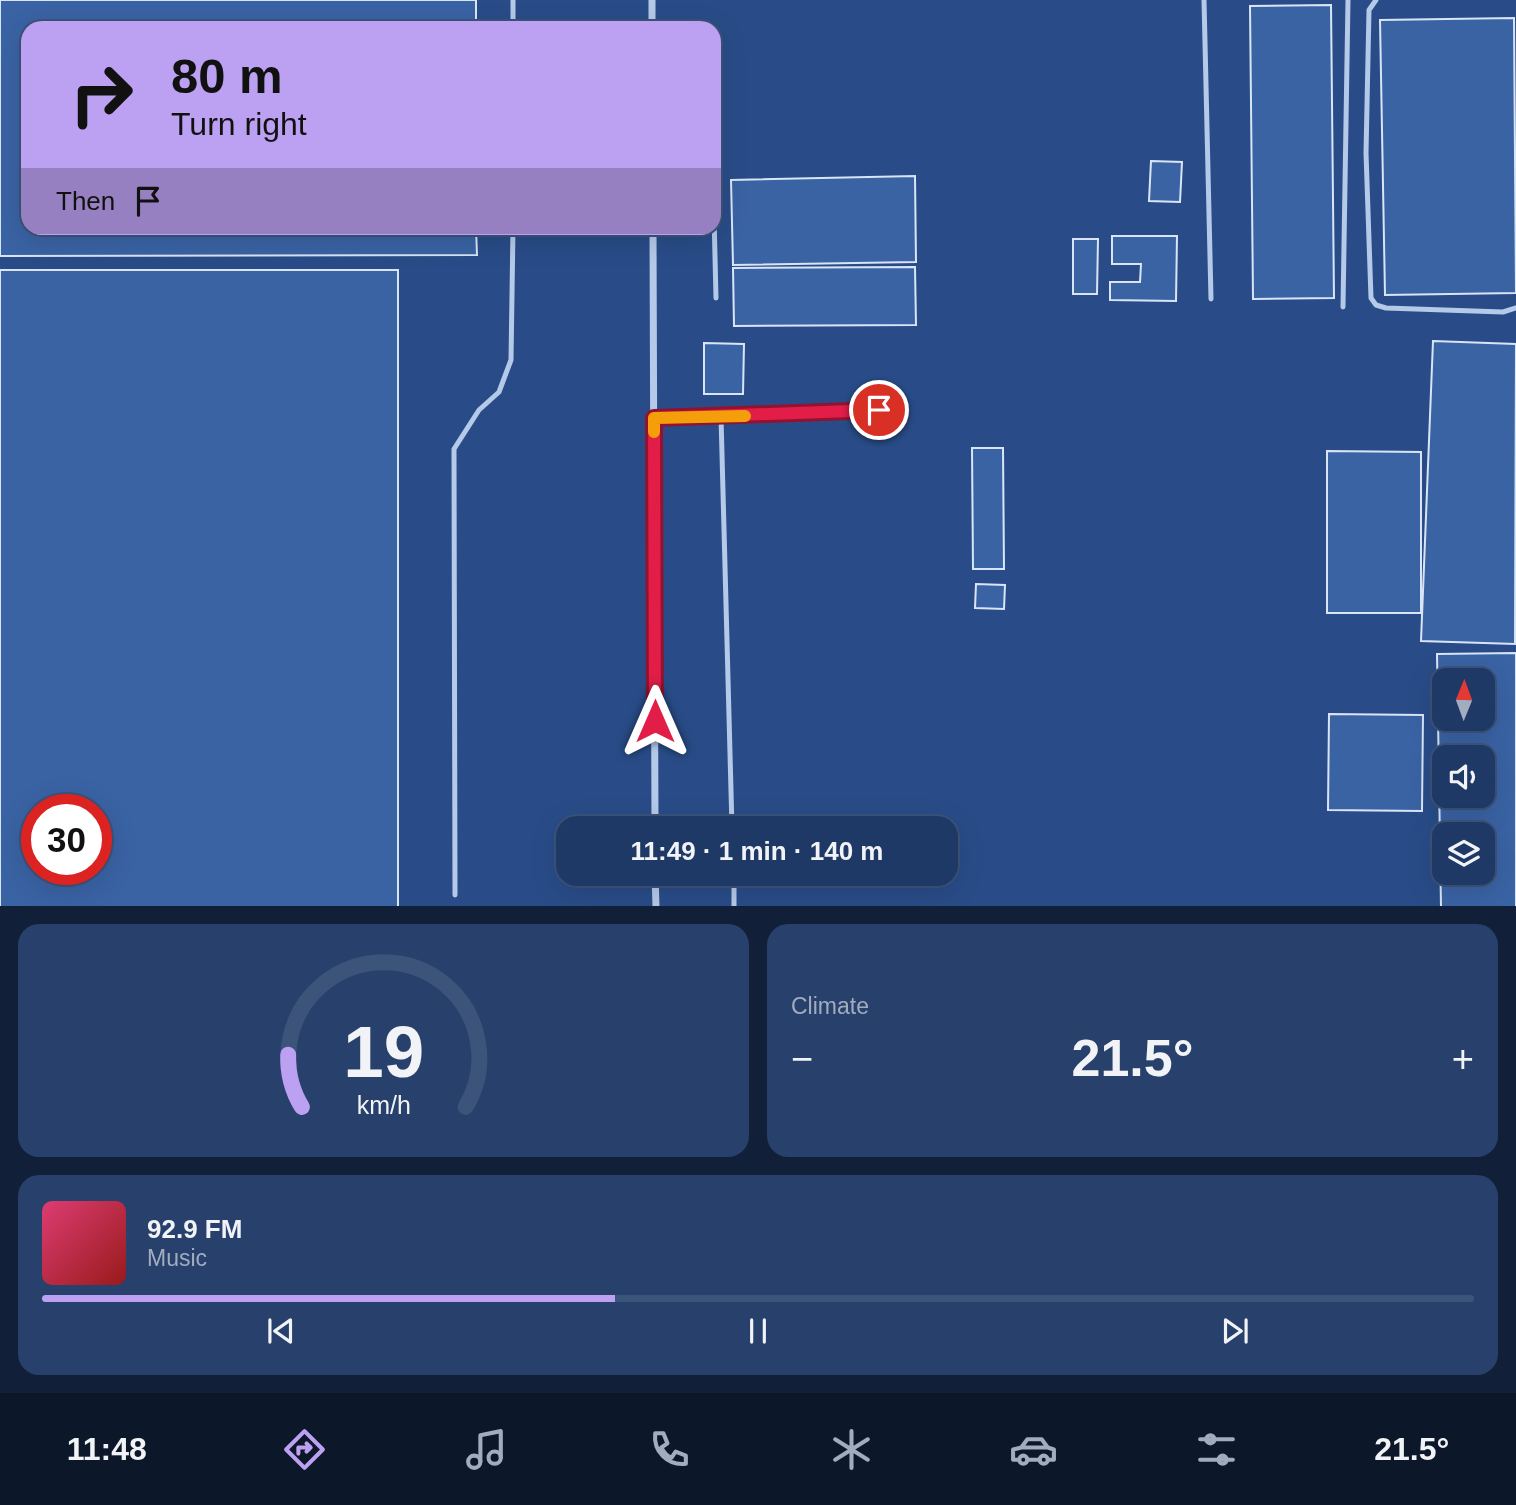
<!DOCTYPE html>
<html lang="en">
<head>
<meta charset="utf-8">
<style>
	:root { --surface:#1f3966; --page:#27406c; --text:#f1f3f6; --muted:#a1acbf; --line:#3c537a; --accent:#bca0f2 }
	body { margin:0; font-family:Helvetica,sans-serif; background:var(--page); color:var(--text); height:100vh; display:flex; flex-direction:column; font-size:26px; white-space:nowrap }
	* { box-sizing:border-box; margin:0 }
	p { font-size:23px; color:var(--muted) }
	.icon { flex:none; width:38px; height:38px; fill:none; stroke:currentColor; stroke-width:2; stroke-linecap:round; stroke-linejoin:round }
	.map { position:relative; height:906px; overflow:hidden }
	.panel { display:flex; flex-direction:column; gap:18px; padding:18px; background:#111f38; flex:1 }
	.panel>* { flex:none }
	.top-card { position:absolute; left:21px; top:21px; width:700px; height:214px; border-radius:21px; box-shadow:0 7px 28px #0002,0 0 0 2px var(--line); background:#bca0f2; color:#111; overflow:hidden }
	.needle { width:46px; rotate:1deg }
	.controls { position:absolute; left:1432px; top:668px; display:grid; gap:14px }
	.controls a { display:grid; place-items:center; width:63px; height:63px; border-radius:14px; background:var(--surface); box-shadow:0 7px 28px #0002,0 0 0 2px var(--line); font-size:35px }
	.speed { position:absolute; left:21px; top:794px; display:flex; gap:14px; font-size:35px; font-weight:700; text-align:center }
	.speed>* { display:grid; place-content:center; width:91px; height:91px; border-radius:50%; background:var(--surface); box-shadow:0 7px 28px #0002,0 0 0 2px var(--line); line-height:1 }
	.speed .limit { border:10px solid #d22; background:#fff; color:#111 }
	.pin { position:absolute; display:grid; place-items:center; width:60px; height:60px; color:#fff; margin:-30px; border:4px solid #fff; border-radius:50%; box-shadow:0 2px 7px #0007 }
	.me { position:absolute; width:77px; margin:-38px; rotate:0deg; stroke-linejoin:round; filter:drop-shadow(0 0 5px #0008) }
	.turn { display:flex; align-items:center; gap:24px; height:147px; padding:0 35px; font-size:32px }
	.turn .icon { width:91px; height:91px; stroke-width:2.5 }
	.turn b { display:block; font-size:49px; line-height:60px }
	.then { display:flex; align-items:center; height:66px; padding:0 35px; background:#0003; gap:14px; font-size:26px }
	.big { font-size:52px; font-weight:800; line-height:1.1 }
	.panel .tile { flex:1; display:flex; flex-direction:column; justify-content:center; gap:10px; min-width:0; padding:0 24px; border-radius:21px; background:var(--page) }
	.panel .dial { align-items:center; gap:0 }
	.dial svg { height:182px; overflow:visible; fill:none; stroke:var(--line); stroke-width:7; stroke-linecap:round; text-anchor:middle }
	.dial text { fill:var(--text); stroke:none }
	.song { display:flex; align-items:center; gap:21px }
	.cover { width:84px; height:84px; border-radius:10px; background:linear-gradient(135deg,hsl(340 70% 55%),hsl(0 70% 35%)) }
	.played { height:7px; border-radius:4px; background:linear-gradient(90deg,var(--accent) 40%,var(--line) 40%) }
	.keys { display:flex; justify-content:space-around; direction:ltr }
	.heat { display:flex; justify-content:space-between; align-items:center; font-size:38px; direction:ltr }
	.panel .tiles { flex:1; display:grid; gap:18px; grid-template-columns:1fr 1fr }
	.tile:last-child { grid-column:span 2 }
	.trip { position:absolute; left:556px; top:816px; width:402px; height:70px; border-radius:21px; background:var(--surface); box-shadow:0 7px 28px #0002,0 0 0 2px var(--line); font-weight:800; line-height:70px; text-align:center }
	.menu { display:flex; height:112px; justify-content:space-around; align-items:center; background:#0c1729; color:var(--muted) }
	.menu .icon { width:49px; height:49px }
	.menu .current { color:var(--accent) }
	.menu b { font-size:32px; color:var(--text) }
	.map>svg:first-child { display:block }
	.building { fill:#3a63a4; stroke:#d9e5f7; stroke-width:2; fill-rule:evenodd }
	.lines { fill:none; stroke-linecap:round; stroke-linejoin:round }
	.lane { stroke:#b5c9e8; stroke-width:5 }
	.street { stroke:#b5c9e8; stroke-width:7 }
	.route-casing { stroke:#92132f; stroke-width:18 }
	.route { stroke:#e11d48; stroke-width:12 }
	.slow { stroke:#f59e0b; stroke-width:12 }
</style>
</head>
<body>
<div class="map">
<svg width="1516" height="907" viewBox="0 0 1516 907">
	<rect width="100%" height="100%" fill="#294c88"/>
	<!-- building -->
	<g class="building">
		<path d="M 0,0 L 476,0 L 476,28 L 28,28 L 28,228 L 476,228 L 477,255 L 0,256 Z"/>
		<path d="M 1331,5 L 1334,298 L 1253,299 L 1250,6 Z"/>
		<path d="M 1514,18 L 1516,293 L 1385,295 L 1380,20 Z"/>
		<path d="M 1151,161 L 1182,162 L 1180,202 L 1149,201 Z"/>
		<path d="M 915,176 L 916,262 L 733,265 L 731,180 Z"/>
		<path d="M 1112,236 L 1177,236 L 1176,301 L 1110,300 L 1110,282 L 1140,282 L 1141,264 L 1112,264 Z"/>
		<path d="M 1073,239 L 1098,239 L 1097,294 L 1073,294 Z"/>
		<path d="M 915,267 L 916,325 L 734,326 L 733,268 Z"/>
		<path d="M 0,270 L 398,270 L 398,907 L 0,907 ZM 37,810 L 96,810 L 96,870 L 37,870 Z"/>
		<path d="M 1433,341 L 1516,344 L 1515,644 L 1421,641 Z"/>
		<path d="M 704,343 L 744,344 L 743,394 L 704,394 Z"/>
		<path d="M 972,448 L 1003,448 L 1004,569 L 973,569 Z"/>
		<path d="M 1327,451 L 1421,452 L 1421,613 L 1327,613 Z"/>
		<path d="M 976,584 L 1005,585 L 1004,609 L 975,608 Z"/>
		<path d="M 1516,653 L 1516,907 L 1441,907 L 1437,654 ZM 1444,681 L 1482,681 L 1482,719 L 1444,719 ZM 1444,758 L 1482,758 L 1482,796 L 1444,796 ZM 1444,835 L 1482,835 L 1482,873 L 1444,873 Z"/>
		<path d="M 1329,714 L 1423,715 L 1422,811 L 1328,810 Z"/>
	</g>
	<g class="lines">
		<!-- lane -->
		<g class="lane">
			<path d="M 513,0 L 513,28"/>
			<path d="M 1204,0 L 1211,299"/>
			<path d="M 1376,0 L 1369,10 L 1366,153 L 1371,298 L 1376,305 L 1386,308 L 1503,312 L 1516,308"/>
			<path d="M 714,215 L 716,298"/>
			<path d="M 1343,307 L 1348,0"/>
			<path d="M 721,417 L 732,828"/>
			<path d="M 654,418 L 879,410"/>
			<path d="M 734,873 L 734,907"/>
			<path d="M 455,895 L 454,449 L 479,410 L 499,392 L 511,360 L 513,228"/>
		</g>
		<!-- street -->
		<g class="street">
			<path d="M 652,0 L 652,28"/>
			<path d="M 653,228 L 655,828"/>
			<path d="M 655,873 L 656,907"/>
		</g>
	</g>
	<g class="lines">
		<!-- route casing -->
		<g class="route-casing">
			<path id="route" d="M 655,721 L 654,418 L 879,410"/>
		</g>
		<!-- route -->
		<use href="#route" class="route"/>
		<!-- slow -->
		<path class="slow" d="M 654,432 L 654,418 L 745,416"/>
	</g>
</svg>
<div class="controls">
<a><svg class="needle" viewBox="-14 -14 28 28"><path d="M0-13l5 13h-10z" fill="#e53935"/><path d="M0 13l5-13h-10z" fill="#a1acbf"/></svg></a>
<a><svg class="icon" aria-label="sound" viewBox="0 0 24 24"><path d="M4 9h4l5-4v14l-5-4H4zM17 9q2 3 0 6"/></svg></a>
<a><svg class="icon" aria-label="layers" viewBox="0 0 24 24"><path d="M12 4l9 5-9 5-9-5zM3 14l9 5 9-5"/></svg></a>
</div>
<div class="speed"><div class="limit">30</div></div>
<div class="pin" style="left:879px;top:410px;background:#d93025"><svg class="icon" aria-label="arrive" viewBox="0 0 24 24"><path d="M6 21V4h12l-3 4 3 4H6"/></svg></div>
<svg class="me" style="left:655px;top:721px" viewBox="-20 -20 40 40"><path d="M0-17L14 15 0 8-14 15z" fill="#e11d48" stroke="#fff" stroke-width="4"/></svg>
<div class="trip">11:49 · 1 min · 140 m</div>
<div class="top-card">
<div class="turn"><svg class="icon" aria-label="right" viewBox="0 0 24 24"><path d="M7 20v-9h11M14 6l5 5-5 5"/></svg><div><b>80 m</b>Turn right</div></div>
<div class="then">Then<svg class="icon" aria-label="arrive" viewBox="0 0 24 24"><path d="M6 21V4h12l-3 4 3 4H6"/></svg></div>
</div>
</div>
<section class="panel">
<div class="tiles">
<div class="tile dial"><svg viewBox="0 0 100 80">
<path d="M14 69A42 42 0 1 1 86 69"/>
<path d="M14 69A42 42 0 0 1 8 46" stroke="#bca0f2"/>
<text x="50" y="56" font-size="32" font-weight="700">19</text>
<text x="50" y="72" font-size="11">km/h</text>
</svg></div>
<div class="tile"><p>Climate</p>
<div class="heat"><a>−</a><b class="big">21.5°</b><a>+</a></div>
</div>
<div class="tile">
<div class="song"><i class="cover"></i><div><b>92.9 FM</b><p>Music</p></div></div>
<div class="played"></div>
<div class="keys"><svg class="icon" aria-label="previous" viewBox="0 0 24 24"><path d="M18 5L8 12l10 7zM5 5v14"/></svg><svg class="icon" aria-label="pause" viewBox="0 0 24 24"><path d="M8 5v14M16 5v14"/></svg><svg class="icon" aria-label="next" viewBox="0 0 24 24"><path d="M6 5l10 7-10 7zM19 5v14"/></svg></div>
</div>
</div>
</section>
<nav class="menu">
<b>11:48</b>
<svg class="icon current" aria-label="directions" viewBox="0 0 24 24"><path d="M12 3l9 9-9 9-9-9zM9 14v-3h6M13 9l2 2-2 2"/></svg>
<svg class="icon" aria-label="music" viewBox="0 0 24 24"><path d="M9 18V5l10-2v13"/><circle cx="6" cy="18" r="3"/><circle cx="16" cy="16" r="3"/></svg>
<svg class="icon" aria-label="phone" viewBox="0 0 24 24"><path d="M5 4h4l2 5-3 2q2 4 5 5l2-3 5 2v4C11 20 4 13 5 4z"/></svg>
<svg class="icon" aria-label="climate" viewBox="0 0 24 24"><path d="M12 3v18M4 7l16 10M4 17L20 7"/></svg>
<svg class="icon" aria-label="car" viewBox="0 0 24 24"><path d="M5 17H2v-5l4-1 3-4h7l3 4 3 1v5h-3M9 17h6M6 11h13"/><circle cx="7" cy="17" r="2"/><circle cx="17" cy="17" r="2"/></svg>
<svg class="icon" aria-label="filters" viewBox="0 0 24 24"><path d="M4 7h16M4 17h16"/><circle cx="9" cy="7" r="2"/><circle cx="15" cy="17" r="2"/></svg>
<b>21.5°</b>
</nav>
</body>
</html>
